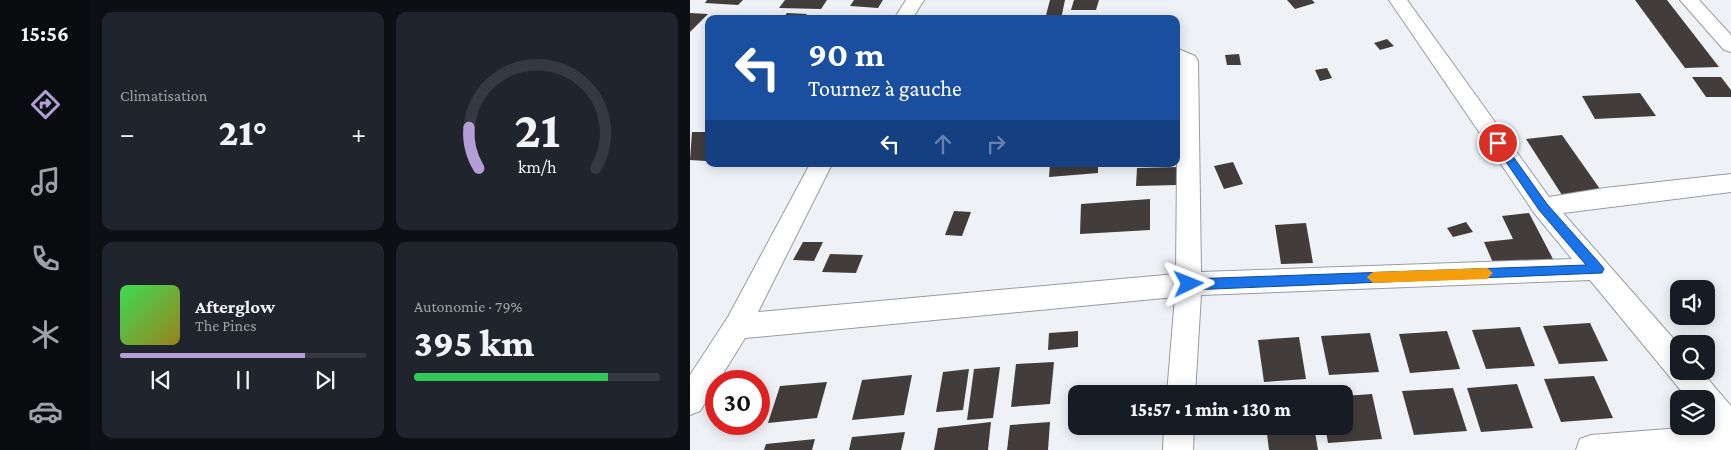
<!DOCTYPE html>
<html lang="fr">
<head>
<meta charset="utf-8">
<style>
	:root { --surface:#171b24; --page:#20242c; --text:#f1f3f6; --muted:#9ea1a6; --line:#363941; --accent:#b39ed5 }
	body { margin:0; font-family:"Crimson Pro",serif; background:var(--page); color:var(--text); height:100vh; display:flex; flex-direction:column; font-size:19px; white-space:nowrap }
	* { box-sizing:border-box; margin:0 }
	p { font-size:16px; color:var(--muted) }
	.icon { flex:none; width:28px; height:28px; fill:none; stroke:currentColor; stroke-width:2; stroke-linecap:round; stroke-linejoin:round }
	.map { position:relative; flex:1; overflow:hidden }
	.sheet { display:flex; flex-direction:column; gap:12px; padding:12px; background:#0d0f14; width:600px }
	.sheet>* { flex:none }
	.hud { position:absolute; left:15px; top:15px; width:475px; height:152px; border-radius:10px; box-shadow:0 2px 12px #0003; background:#1a4fa0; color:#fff; overflow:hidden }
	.fabs { position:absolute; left:980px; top:280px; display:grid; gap:10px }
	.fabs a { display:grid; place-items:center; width:45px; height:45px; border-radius:10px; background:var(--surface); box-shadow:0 2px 12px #0003; font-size:25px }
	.speed { position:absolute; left:15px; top:370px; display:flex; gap:10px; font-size:25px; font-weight:700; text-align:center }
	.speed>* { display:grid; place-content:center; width:65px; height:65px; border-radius:50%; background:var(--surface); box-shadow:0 2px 12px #0003; line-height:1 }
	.speed .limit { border:8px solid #d22; background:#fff; color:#111 }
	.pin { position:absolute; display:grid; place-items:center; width:42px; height:42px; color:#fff; margin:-21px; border:2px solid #fff; border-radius:50%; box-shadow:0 1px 5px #0007 }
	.me { position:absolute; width:55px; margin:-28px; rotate:88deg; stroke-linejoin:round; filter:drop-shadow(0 0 4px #0008) }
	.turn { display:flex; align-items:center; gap:18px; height:105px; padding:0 20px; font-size:22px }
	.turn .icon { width:65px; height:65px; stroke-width:2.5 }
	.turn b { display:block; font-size:35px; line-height:42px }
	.lanes { display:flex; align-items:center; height:48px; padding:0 20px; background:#0003; justify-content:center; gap:25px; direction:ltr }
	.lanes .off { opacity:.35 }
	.big { font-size:38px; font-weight:800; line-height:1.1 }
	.sheet .widget { flex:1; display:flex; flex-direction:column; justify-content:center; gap:8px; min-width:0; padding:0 18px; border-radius:10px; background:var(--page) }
	.sheet .dial { align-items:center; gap:0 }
	.dial svg { height:130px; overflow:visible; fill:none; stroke:var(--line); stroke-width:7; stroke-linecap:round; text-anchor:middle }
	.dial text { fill:var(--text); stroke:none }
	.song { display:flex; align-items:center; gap:15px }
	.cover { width:60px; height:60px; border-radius:8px; background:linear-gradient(135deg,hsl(130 70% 55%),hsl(50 70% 35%)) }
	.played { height:5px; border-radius:2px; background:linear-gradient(90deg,var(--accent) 75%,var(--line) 75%) }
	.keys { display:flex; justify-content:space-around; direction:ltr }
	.heat { display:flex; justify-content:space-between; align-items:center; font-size:28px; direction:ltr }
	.charge { height:8px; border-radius:4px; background:linear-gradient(90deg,#34c759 79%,var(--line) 0) }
	.sheet .tiles { flex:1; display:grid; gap:12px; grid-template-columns:repeat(2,1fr) }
	.trip { position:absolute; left:378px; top:385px; width:285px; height:50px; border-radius:10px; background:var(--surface); box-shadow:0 2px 12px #0003; font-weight:800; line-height:50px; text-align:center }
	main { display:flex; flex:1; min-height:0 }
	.menu { display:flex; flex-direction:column; width:90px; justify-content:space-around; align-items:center; background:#090b0e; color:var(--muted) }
	.menu .icon { width:35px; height:35px }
	.menu .on { color:var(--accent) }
	.menu b { font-size:22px; color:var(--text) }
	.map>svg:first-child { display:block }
	.building { fill:#423d3b }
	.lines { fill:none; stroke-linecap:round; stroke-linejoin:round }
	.minor-casing { stroke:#989b9f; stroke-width:2 }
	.minor { fill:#fff; fill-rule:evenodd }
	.route { fill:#1a73e8; stroke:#114b97 }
	.slow { fill:#f59e0b }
</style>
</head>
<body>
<main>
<nav class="menu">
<b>15:56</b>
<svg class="icon on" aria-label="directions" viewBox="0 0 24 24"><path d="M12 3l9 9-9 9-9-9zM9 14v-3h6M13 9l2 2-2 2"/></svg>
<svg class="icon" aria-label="music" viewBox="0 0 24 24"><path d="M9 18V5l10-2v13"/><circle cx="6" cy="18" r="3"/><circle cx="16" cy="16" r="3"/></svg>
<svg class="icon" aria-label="phone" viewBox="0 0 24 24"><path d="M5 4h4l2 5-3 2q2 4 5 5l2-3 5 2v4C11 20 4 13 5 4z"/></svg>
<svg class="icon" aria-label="climate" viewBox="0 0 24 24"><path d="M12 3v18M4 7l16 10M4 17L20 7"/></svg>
<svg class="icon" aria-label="car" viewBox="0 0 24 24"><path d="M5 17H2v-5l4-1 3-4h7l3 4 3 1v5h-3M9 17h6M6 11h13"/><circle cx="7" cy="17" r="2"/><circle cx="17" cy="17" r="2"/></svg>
</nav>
<section class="sheet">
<div class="tiles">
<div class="widget"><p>Climatisation</p>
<div class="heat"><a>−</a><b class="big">21°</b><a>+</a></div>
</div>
<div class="widget dial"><svg viewBox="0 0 100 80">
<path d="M14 69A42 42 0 1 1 86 69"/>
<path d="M14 69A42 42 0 0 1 8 44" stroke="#b39ed5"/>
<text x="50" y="56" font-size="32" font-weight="700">21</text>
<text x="50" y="72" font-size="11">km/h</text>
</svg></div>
<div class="widget">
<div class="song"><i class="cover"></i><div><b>Afterglow</b><p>The Pines</p></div></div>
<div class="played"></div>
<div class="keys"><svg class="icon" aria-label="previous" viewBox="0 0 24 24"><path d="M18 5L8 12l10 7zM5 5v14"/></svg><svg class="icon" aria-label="pause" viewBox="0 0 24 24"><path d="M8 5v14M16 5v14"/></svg><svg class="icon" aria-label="next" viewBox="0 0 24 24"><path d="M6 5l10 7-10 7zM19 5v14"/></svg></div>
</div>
<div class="widget"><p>Autonomie · 79%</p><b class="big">395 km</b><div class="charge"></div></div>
</div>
</section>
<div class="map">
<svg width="1041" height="450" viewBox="0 0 1041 450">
	<rect width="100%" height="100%" fill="#eef2f6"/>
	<!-- building -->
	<g class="building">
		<path d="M 17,0 L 53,0 L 48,5 L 15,3 Z"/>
		<path d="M 95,0 L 137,0 L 131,9 L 89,8 Z"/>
		<path d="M 164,0 L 193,0 L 188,8 L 160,6 Z"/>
		<path d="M 360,0 L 375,0 L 371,19 L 355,19 Z"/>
		<path d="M 384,0 L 409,0 L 406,10 L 381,10 Z"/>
		<path d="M 597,0 L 622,0 L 625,3 L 605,9 Z"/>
		<path d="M 945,0 L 977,0 L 1029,67 L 995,68 Z"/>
		<path d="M 0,13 L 18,14 L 0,32 Z"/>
		<path d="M 97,13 L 117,14 L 113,19 L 92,19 Z"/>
		<path d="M 136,15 L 160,17 L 158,19 L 134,19 Z"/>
		<path d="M 697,39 L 704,46 L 690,50 L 684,43 Z"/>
		<path d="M 549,54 L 551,65 L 537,65 L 535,55 Z"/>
		<path d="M 637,68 L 642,78 L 630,81 L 625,70 Z"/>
		<path d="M 1002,77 L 1031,77 L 1041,90 L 1041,97 L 1016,97 Z"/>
		<path d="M 950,93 L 966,116 L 905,119 L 892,96 Z"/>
		<path d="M 2,132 L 19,132 L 19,157 L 16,161 L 0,160 Z"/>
		<path d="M 872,135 L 910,189 L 872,195 L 836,139 Z"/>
		<path d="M 543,162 L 553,184 L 534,189 L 524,166 Z"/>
		<path d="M 360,164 L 408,164 L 408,173 L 359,177 Z"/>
		<path d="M 488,167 L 488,185 L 446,186 L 447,168 Z"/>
		<path d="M 460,199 L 460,230 L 390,234 L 391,204 Z"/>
		<path d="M 264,211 L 281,212 L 272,236 L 255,235 Z"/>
		<path d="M 839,213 L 863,259 L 804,265 L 794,242 L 823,239 L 812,216 Z"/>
		<path d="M 776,222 L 783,232 L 763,237 L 757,228 Z"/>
		<path d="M 616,223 L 623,263 L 591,264 L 585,225 Z"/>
		<path d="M 113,242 L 133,242 L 124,261 L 103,260 Z"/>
		<path d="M 140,254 L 173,255 L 166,273 L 132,272 Z"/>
		<path d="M 900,323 L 918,361 L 869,364 L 853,326 Z"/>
		<path d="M 830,327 L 845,366 L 796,369 L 782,330 Z"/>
		<path d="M 388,331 L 388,347 L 358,350 L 359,333 Z"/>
		<path d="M 757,331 L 770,369 L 720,373 L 709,334 Z"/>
		<path d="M 680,333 L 689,372 L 639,375 L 631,336 Z"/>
		<path d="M 609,337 L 616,379 L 574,382 L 568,340 Z"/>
		<path d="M 364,362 L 360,404 L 321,407 L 326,364 Z"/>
		<path d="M 310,367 L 303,418 L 277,420 L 284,369 Z"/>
		<path d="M 279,369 L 273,410 L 246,412 L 253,372 Z"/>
		<path d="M 222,375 L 214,415 L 162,420 L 172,380 Z"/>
		<path d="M 904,376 L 923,418 L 871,422 L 854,379 Z"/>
		<path d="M 137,382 L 127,418 L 78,423 L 90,386 Z"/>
		<path d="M 827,384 L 843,428 L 791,432 L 777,388 Z"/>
		<path d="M 763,388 L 777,431 L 724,435 L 712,391 Z"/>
		<path d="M 682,394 L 692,439 L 638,443 L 635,426 L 654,426 L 654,396 Z"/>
		<path d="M 301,422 L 298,450 L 244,450 L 248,428 Z"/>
		<path d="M 360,422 L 358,450 L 317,450 L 320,425 Z"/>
		<path d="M 576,426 L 624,426 L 628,450 L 579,450 Z"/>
		<path d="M 215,432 L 211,450 L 159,450 L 162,437 Z"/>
		<path d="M 125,439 L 122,450 L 74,450 L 76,444 Z"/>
	</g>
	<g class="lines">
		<!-- minor casing -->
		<g class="minor-casing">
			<g id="minor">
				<path d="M 216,0 L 234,0 L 222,19 L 204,19 Z"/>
				<path d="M 699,0 L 717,0 L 859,197 L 915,188 L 1041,174 L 1041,192 L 873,213 L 989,345 L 989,371 L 1011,371 L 1041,406 L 1041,450 L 886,450 L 890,439 L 901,435 L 1016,426 L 1018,424 L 1016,422 L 1016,399 L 998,399 L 900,280 L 511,295 L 505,394 L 477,394 L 485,297 L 55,338 L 10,411 L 0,415 L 0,375 L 38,317 L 120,164 L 142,164 L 68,312 L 486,274 L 488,64 L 486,63 L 486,48 L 505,56 L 508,61 L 511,272 L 882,259 L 845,214 Z"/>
				<path d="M 990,0 L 1009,0 L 1041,35 L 1041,52 L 1034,50 Z"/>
				<path d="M 474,426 L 504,426 L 503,450 L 473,450 Z"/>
			</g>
		</g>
		<!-- minor -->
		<use href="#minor" class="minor"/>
	</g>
	<!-- route -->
	<path class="route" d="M 808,139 L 812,141 L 857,204 L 912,266 L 914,269 L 912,273 L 499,290 L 493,284 L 499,279 L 896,265 L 849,210 L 805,146 L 805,141 Z"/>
	<!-- slow -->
	<path class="slow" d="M 797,268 L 803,273 L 797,279 L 683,283 L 677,277 L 683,272 Z"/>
</svg>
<div class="fabs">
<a><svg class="icon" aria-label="sound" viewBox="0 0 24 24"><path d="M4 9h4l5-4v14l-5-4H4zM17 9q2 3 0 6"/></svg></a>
<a><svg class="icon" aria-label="search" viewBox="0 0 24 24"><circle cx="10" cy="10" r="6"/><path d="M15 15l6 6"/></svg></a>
<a><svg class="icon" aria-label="layers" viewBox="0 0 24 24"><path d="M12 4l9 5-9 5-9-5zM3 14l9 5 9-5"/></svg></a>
</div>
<div class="speed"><div class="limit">30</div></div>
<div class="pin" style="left:808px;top:143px;background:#d93025"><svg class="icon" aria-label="arrive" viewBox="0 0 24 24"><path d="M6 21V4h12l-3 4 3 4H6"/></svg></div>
<svg class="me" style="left:499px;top:284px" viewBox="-20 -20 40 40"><path d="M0-17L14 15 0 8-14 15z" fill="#1a73e8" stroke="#fff" stroke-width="4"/></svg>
<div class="trip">15:57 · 1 min · 130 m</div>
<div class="hud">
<div class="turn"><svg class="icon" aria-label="left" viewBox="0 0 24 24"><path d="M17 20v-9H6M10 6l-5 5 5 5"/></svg><div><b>90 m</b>Tournez à gauche</div></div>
<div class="lanes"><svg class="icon" aria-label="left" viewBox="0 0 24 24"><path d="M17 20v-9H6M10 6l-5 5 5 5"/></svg><svg class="icon off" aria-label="ahead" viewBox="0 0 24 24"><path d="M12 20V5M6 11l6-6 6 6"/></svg><svg class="icon off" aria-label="right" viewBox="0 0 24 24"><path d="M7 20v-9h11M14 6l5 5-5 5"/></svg></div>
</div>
</div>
</main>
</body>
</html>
